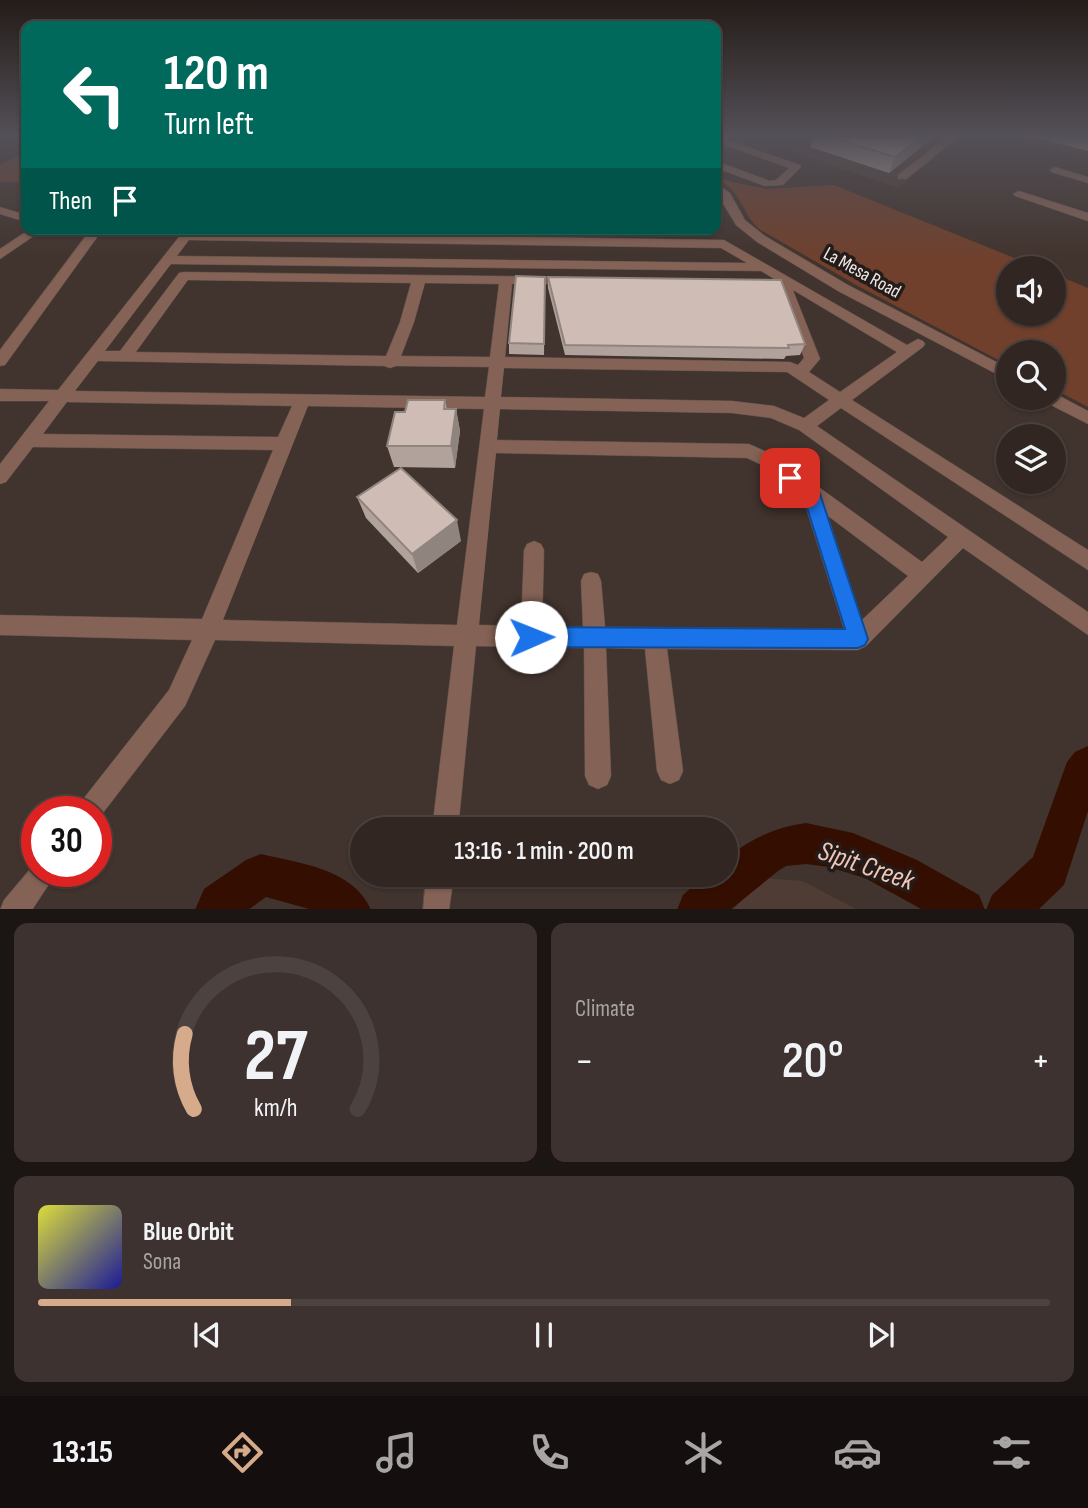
<!DOCTYPE html>
<html lang="en">
<head>
<meta charset="utf-8">
<style>
	:root { --surface:#312622; --page:#3d322f; --text:#f1f3f6; --muted:#a8a5a5; --line:#4c4340; --accent:#d6ab8b }
	body { margin:0; font-family:"Sofia Sans Condensed",sans-serif; background:var(--page); color:var(--text); height:100vh; display:flex; flex-direction:column; font-size:26px; white-space:nowrap }
	* { box-sizing:border-box; margin:0 }
	p { font-size:23px; color:var(--muted) }
	.icon { flex:none; width:38px; height:38px; fill:none; stroke:currentColor; stroke-width:2; stroke-linecap:round; stroke-linejoin:round }
	.map { position:relative; height:909px; overflow:hidden }
	.sheet { display:flex; flex-direction:column; gap:14px; padding:14px; background:#1b1513; flex:1 }
	.sheet>* { flex:none }
	.guide { position:absolute; left:21px; top:21px; width:700px; height:214px; border-radius:14px; box-shadow:0 2px 5px #0004,0 0 0 2px var(--line); background:#00695c; color:#fff; overflow:hidden }
	.controls { position:absolute; left:996px; top:256px; display:grid; gap:14px }
	.controls a { display:grid; place-items:center; width:70px; height:70px; border-radius:50%; background:var(--surface); box-shadow:0 2px 5px #0004,0 0 0 2px var(--line); font-size:35px }
	.speed { position:absolute; left:21px; top:796px; display:flex; gap:14px; font-size:35px; font-weight:700; text-align:center }
	.speed>* { display:grid; place-content:center; width:91px; height:91px; border-radius:50%; background:var(--surface); box-shadow:0 2px 5px #0004,0 0 0 2px var(--line); line-height:1 }
	.speed .limit { border:10px solid #d22; background:#fff; color:#111 }
	.pin { position:absolute; display:grid; place-items:center; width:60px; height:60px; color:#fff; margin:-30px; border-radius:14px; box-shadow:0 4px 10px #0006 }
	.me { position:absolute; width:77px; margin:-38px; rotate:89deg; stroke-linejoin:round; filter:drop-shadow(0 0 5px #0008) }
	.turn { display:flex; align-items:center; gap:24px; height:147px; padding:0 28px; font-size:32px }
	.turn .icon { width:91px; height:91px; stroke-width:2.5 }
	.turn b { display:block; font-size:49px; line-height:60px }
	.then { display:flex; align-items:center; height:66px; padding:0 28px; background:#0003; gap:14px; font-size:26px }
	.big { font-size:52px; font-weight:600; line-height:1.1 }
	.sheet .widget { flex:1; display:flex; flex-direction:column; justify-content:center; gap:10px; min-width:0; padding:0 24px; border-radius:14px; background:var(--page) }
	.sheet .dial { align-items:center; gap:0 }
	.dial svg { height:182px; overflow:visible; fill:none; stroke:var(--line); stroke-width:7; stroke-linecap:round; text-anchor:middle }
	.dial text { fill:var(--text); stroke:none }
	.song { display:flex; align-items:center; gap:21px }
	.cover { width:84px; height:84px; border-radius:10px; background:linear-gradient(135deg,hsl(60 70% 55%),hsl(240 70% 35%)) }
	.played { height:7px; border-radius:4px; background:linear-gradient(90deg,var(--accent) 25%,var(--line) 25%) }
	.keys { display:flex; justify-content:space-around; direction:ltr }
	.heat { display:flex; justify-content:space-between; align-items:center; font-size:38px; direction:ltr }
	.sheet .tiles { flex:1; display:grid; gap:14px; grid-template-columns:1fr 1fr }
	.widget:last-child { grid-column:span 2 }
	.trip { position:absolute; left:350px; top:817px; width:388px; height:70px; border-radius:35px; background:var(--surface); box-shadow:0 2px 5px #0004,0 0 0 2px var(--line); font-weight:600; line-height:70px; text-align:center }
	.menu { display:flex; height:112px; justify-content:space-around; align-items:center; background:#140f0e; color:var(--muted) }
	.menu .icon { width:49px; height:49px }
	.menu .active { color:var(--accent) }
	.menu b { font-size:32px; color:var(--text) }
	.map>svg:first-child { display:block }
	.built { fill:#4f3c34 }
	.green { fill:#70402c }
	.lines { fill:none; stroke-linecap:round; stroke-linejoin:round }
	.river { fill:#340f01; fill-rule:evenodd }
	.minor-casing { stroke:#5d504b; stroke-width:1 }
	.minor { fill:#846255; fill-rule:evenodd }
	.wall { fill:#b1a29c }
	.shaded-wall { fill:#90847f }
	.building { fill:#cebcb5; stroke:#90847f; stroke-width:2 }
	.route { fill:#1a73e8; stroke:#114b97; stroke-width:2 }
	.labels { text-anchor:middle; dominant-baseline:central; stroke-width:7; stroke-linejoin:round; paint-order:stroke }
	.far-street-label { font-size:19px; fill:#f2e9e6; stroke:#231c1a }
	.near-water-label { font-size:28px; font-style:italic; fill:#f2c6b6; stroke:#231c1a }
</style>
</head>
<body>
<div class="map">
<svg width="1088" height="910" viewBox="0 0 1088 910">
	<rect width="100%" height="100%" fill="#41332d"/>
	<!-- built -->
	<g class="built">
		<path d="M 822,135 L 963,135 L 898,188 L 794,152 Z"/>
		<path d="M 1004,135 L 1088,135 L 1088,158 Z"/>
		<path d="M 763,878 L 803,881 L 856,909 L 734,909 Z"/>
	</g>
	<!-- green -->
	<g class="green">
		<path d="M 26,152 L 26,182 L 0,182 L 0,165 Z"/>
		<path d="M 719,179 L 766,189 L 834,185 L 1039,268 L 1008,268 L 1008,313 L 1054,313 L 1054,274 L 1088,288 L 1088,407 L 1054,389 L 1054,352 L 1008,352 L 1008,365 L 858,286 L 759,229 C 742,213 742,193 719,179 Z"/>
	</g>
	<g class="lines">
		<!-- river -->
		<g class="river">
			<path d="M 1088,746 L 1088,811 L 1064,885 L 1038,910 L 986,910 L 992,895 L 1033,857 L 1067,762 L 1075,752 Z"/>
			<path d="M 806,823 L 853,833 L 917,860 L 979,895 L 985,910 L 923,910 L 865,878 L 829,867 L 806,864 L 786,866 L 778,871 L 730,910 L 677,910 L 683,895 L 706,875 L 726,875 L 726,858 C 751,839 775,827 806,823 Z"/>
			<path d="M 261,854 C 299,863 354,869 371,910 L 313,910 L 266,897 L 248,910 L 195,910 L 204,889 L 246,860 Z"/>
		</g>
		<!-- minor casing -->
		<g class="minor-casing">
			<g id="minor">
				<path d="M 950,135 L 961,135 L 906,179 L 898,179 L 898,175 Z"/>
				<path d="M 716,136 L 800,165 L 801,167 L 783,185 L 765,186 L 716,168 L 716,161 L 770,181 L 776,180 L 789,168 L 716,142 Z"/>
				<path d="M 1055,167 L 1088,177 L 1088,183 L 1051,172 L 1050,170 Z"/>
				<path d="M 716,183 L 730,193 L 745,220 L 765,236 L 848,285 L 1008,368 L 1008,380 L 838,291 L 757,242 L 736,225 L 716,192 Z"/>
				<path d="M 1019,191 L 1088,213 L 1088,221 L 1015,196 L 1013,194 Z"/>
				<path d="M 0,207 L 26,215 L 26,222 L 0,214 Z"/>
				<path d="M 30,229 L 44,229 L 0,259 L 0,249 Z"/>
				<path d="M 91,229 L 103,229 L 5,365 L 0,366 L 0,350 Z"/>
				<path d="M 186,232 L 724,240 L 907,345 L 918,339 L 923,341 L 925,344 L 923,347 L 852,400 L 1088,550 L 1088,570 L 841,408 L 817,426 L 1088,612 L 1088,635 L 963,548 L 866,646 L 858,650 L 667,649 L 683,771 L 679,780 L 670,784 L 661,780 L 657,771 L 645,649 L 606,648 L 611,776 L 607,785 L 598,789 L 589,785 L 585,776 L 584,648 L 476,646 L 458,830 L 432,830 L 454,646 L 215,640 L 185,706 L 96,822 L 96,812 L 76,812 L 80,803 L 169,690 L 192,640 L 0,635 L 0,615 L 202,619 L 273,450 L 33,447 L 6,482 L 0,484 L 0,464 L 49,401 L 0,401 L 0,389 L 58,390 L 182,233 ZM 189,240 L 721,248 L 747,263 L 177,256 ZM 171,264 L 761,271 L 776,280 L 766,284 L 779,288 L 804,358 L 798,365 L 790,362 L 505,357 L 512,284 L 575,284 L 575,278 L 570,277 L 184,272 L 179,273 L 120,351 L 105,351 ZM 188,280 L 411,283 L 400,322 L 386,356 L 136,352 ZM 425,283 L 499,284 L 490,357 L 401,356 L 414,322 ZM 793,290 L 897,352 L 840,392 L 809,372 L 820,359 ZM 98,361 L 384,366 L 390,368 L 396,366 L 489,367 L 485,397 L 75,391 ZM 504,368 L 787,372 L 829,400 L 804,418 L 774,406 L 732,401 L 501,397 ZM 67,402 L 292,406 L 278,437 L 43,434 ZM 308,406 L 484,409 L 457,625 L 223,620 ZM 500,409 L 732,413 L 771,418 L 799,430 L 948,537 L 922,562 L 776,456 L 749,444 L 497,440 ZM 496,453 L 747,458 L 764,466 L 803,498 L 844,629 L 605,627 L 601,581 L 598,574 L 591,572 L 584,574 L 581,581 L 583,627 L 542,627 L 544,550 L 541,544 L 534,541 L 527,544 L 524,550 L 521,626 L 479,625 ZM 828,516 L 908,576 L 862,620 Z"/>
				<path d="M 1054,393 L 1088,411 L 1088,424 L 1043,401 L 1041,397 L 1054,397 Z"/>
				<path d="M 37,861 L 37,872 L 57,872 L 32,910 L 0,910 L 4,900 Z"/>
				<path d="M 426,875 L 454,875 L 449,910 L 423,910 Z"/>
			</g>
		</g>
		<!-- minor -->
		<use href="#minor" class="minor"/>
	</g>
	<!-- wall -->
	<g class="wall">
		<path d="M 815,135 L 936,135 L 889,173 L 810,147 Z"/>
		<path d="M 1025,135 L 1088,135 L 1088,151 Z"/>
		<path d="M 545,277 L 544,355 L 509,354 L 509,343 Z"/>
		<path d="M 548,277 L 805,344 L 800,355 L 786,356 L 784,359 L 565,355 L 548,288 Z"/>
		<path d="M 445,400 L 447,409 L 456,409 L 460,431 L 455,468 L 394,467 L 387,446 L 405,412 Z"/>
		<path d="M 357,497 L 461,541 L 418,573 L 366,518 Z"/>
	</g>
	<!-- shaded-wall -->
	<g class="shaded-wall">
		<path d="M 924,135 L 936,135 L 889,173 L 895,157 Z"/>
		<path d="M 456,409 L 460,431 L 455,468 L 451,446 Z"/>
		<path d="M 457,520 L 461,541 L 418,573 L 412,554 Z"/>
	</g>
	<!-- building -->
	<g class="building">
		<path d="M 823,135 L 924,135 L 895,157 Z"/>
		<path d="M 516,276 L 545,277 L 544,344 L 509,343 Z"/>
		<path d="M 548,277 L 781,280 L 805,344 L 788,345 L 789,348 L 565,345 Z"/>
		<path d="M 408,400 L 445,400 L 444,409 L 456,409 L 451,446 L 387,446 L 395,412 L 405,412 Z"/>
		<path d="M 401,468 L 457,520 L 412,554 L 357,497 Z"/>
	</g>
	<!-- sky -->
	<linearGradient id="sky" x2="0" y2="1"><stop stop-color="#241c19"/><stop offset="0.52" stop-color="#545057"/><stop offset="1" stop-color="#545057" stop-opacity="0"/></linearGradient>
	<rect width="1088" height="262" fill="url(#sky)"/>
	<!-- route -->
	<path class="route" d="M 790,471 L 817,490 L 820,494 L 868,639 L 865,645 L 858,648 L 531,647 L 524,644 L 521,637 L 524,630 L 531,627 L 845,629 L 804,498 L 782,478 L 785,473 Z"/>
	<g class="labels">
		<!-- far-street labels -->
		<g class="far-street-label">
			<text transform="translate(862 273) rotate(29)">La Mesa Road</text>
		</g>
		<!-- near-water labels -->
		<g class="near-water-label">
			<text transform="translate(866 866) rotate(19)">Sipit Creek</text>
		</g>
	</g>
</svg>
<div class="controls">
<a><svg class="icon" aria-label="sound" viewBox="0 0 24 24"><path d="M4 9h4l5-4v14l-5-4H4zM17 9q2 3 0 6"/></svg></a>
<a><svg class="icon" aria-label="search" viewBox="0 0 24 24"><circle cx="10" cy="10" r="6"/><path d="M15 15l6 6"/></svg></a>
<a><svg class="icon" aria-label="layers" viewBox="0 0 24 24"><path d="M12 4l9 5-9 5-9-5zM3 14l9 5 9-5"/></svg></a>
</div>
<div class="speed"><div class="limit">30</div></div>
<div class="pin" style="left:790px;top:478px;background:#d93025"><svg class="icon" aria-label="arrive" viewBox="0 0 24 24"><path d="M6 21V4h12l-3 4 3 4H6"/></svg></div>
<svg class="me" style="left:531px;top:637px" viewBox="-20 -20 40 40"><circle r="19" fill="#fff"/><path d="M0-13L10 11 0 6-10 11z" fill="#1a73e8"/></svg>
<div class="trip">13:16 · 1 min · 200 m</div>
<div class="guide">
<div class="turn"><svg class="icon" aria-label="left" viewBox="0 0 24 24"><path d="M17 20v-9H6M10 6l-5 5 5 5"/></svg><div><b>120 m</b>Turn left</div></div>
<div class="then">Then<svg class="icon" aria-label="arrive" viewBox="0 0 24 24"><path d="M6 21V4h12l-3 4 3 4H6"/></svg></div>
</div>
</div>
<section class="sheet">
<div class="tiles">
<div class="widget dial"><svg viewBox="0 0 100 80">
<path d="M14 69A42 42 0 1 1 86 69"/>
<path d="M14 69A42 42 0 0 1 10 36" stroke="#d6ab8b"/>
<text x="50" y="56" font-size="32" font-weight="700">27</text>
<text x="50" y="72" font-size="11">km/h</text>
</svg></div>
<div class="widget"><p>Climate</p>
<div class="heat"><a>−</a><b class="big">20°</b><a>+</a></div>
</div>
<div class="widget">
<div class="song"><i class="cover"></i><div><b>Blue Orbit</b><p>Sona</p></div></div>
<div class="played"></div>
<div class="keys"><svg class="icon" aria-label="previous" viewBox="0 0 24 24"><path d="M18 5L8 12l10 7zM5 5v14"/></svg><svg class="icon" aria-label="pause" viewBox="0 0 24 24"><path d="M8 5v14M16 5v14"/></svg><svg class="icon" aria-label="next" viewBox="0 0 24 24"><path d="M6 5l10 7-10 7zM19 5v14"/></svg></div>
</div>
</div>
</section>
<nav class="menu">
<b>13:15</b>
<svg class="icon active" aria-label="directions" viewBox="0 0 24 24"><path d="M12 3l9 9-9 9-9-9zM9 14v-3h6M13 9l2 2-2 2"/></svg>
<svg class="icon" aria-label="music" viewBox="0 0 24 24"><path d="M9 18V5l10-2v13"/><circle cx="6" cy="18" r="3"/><circle cx="16" cy="16" r="3"/></svg>
<svg class="icon" aria-label="phone" viewBox="0 0 24 24"><path d="M5 4h4l2 5-3 2q2 4 5 5l2-3 5 2v4C11 20 4 13 5 4z"/></svg>
<svg class="icon" aria-label="climate" viewBox="0 0 24 24"><path d="M12 3v18M4 7l16 10M4 17L20 7"/></svg>
<svg class="icon" aria-label="car" viewBox="0 0 24 24"><path d="M5 17H2v-5l4-1 3-4h7l3 4 3 1v5h-3M9 17h6M6 11h13"/><circle cx="7" cy="17" r="2"/><circle cx="17" cy="17" r="2"/></svg>
<svg class="icon" aria-label="filters" viewBox="0 0 24 24"><path d="M4 7h16M4 17h16"/><circle cx="9" cy="7" r="2"/><circle cx="15" cy="17" r="2"/></svg>
</nav>
</body>
</html>
